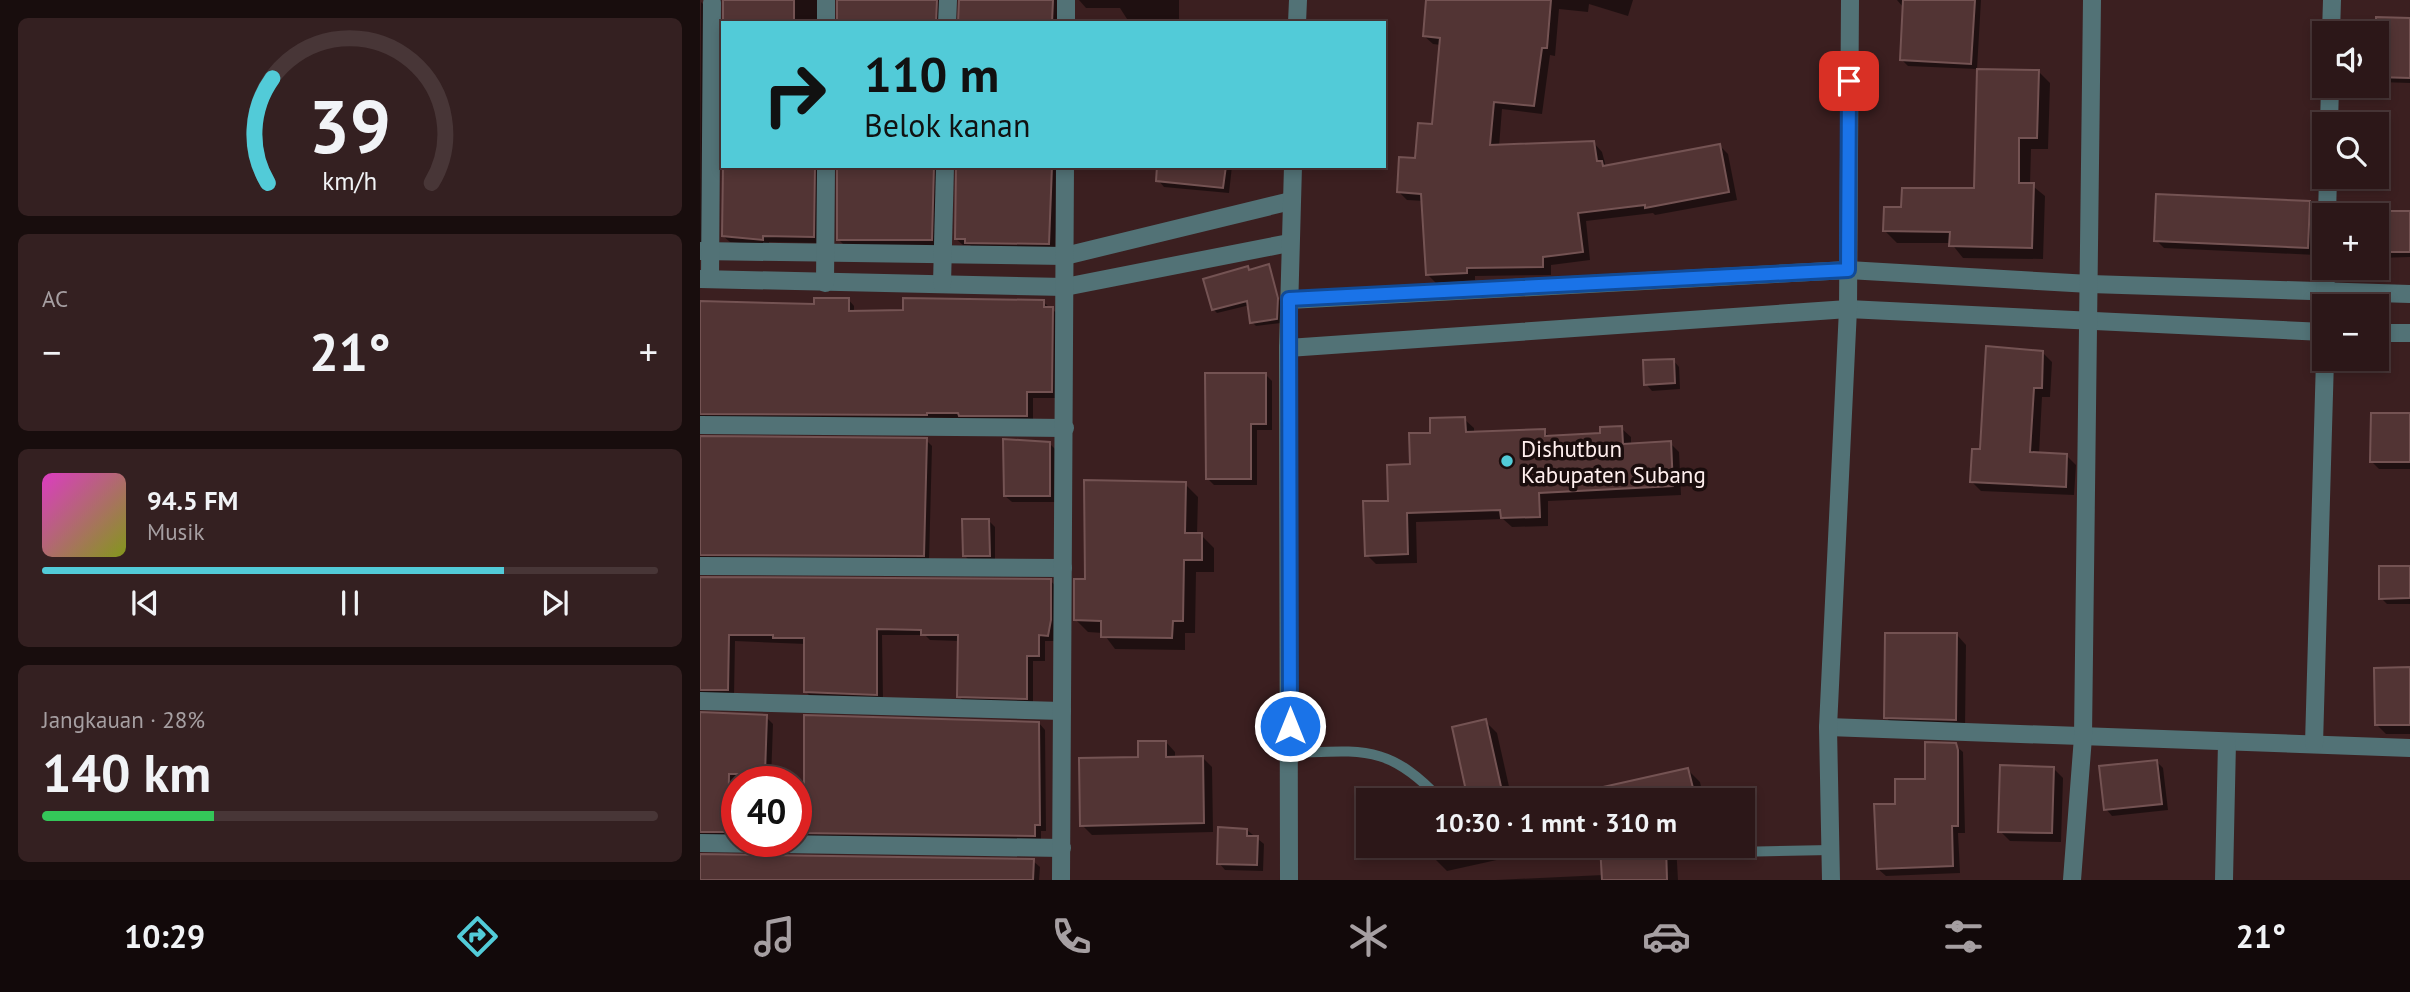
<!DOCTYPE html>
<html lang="id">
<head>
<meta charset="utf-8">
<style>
	:root { --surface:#2c1718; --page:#342021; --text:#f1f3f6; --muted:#a69fa2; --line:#483637; --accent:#52cbd8 }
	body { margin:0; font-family:"PT Sans",sans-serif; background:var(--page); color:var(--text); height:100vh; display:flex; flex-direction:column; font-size:26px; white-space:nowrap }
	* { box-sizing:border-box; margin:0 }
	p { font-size:23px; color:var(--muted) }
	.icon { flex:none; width:38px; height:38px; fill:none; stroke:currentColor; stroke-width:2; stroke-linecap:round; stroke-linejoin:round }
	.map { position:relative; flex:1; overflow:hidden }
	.panel { display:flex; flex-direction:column; gap:18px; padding:18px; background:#180d0d; width:700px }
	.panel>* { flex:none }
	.banner { position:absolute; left:21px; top:21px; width:665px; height:147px; border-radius:0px; box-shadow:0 4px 10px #0003,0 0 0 2px var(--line); background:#52cbd8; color:#111; overflow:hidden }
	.tools { position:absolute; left:1612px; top:21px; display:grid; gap:14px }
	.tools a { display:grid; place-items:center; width:77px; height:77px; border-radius:0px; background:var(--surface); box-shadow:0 4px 10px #0003,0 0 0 2px var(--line); font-size:35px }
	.speed { position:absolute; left:21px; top:766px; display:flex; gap:14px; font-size:35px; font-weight:700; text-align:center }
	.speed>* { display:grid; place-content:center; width:91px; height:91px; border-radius:50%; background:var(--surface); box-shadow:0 4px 10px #0003,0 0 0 2px var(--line); line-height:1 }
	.speed .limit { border:10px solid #d22; background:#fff; color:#111 }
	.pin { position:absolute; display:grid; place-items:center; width:60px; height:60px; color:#fff; margin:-30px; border-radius:14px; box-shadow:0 4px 10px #0006 }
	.me { position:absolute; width:77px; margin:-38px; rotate:0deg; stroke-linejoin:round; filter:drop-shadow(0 0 5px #0008) }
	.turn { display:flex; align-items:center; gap:24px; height:147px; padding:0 28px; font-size:32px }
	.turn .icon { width:91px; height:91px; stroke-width:2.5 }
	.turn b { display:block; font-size:49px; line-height:60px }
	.big { font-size:52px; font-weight:800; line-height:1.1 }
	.panel .card { flex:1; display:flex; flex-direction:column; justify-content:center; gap:10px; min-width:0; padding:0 24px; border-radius:10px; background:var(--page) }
	.panel .dial { align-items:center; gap:0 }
	.dial svg { height:182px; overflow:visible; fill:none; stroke:var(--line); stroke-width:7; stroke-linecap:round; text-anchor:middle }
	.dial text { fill:var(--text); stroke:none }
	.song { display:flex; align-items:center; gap:21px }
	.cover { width:84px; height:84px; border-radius:10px; background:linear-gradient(135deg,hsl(310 70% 55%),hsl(70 70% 35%)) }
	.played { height:7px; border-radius:4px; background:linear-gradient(90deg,var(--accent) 75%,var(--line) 75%) }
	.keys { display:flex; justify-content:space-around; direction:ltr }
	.heat { display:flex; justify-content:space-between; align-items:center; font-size:38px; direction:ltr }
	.charge { height:10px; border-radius:5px; background:linear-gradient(90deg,#34c759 28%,var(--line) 0) }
	.trip { position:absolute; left:656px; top:788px; width:399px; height:70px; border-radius:0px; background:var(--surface); box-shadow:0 4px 10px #0003,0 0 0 2px var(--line); font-weight:800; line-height:70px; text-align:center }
	.menu { display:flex; height:112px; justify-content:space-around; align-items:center; background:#12090a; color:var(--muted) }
	.menu .icon { width:49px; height:49px }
	.menu .active { color:var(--accent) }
	.menu b { font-size:32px; color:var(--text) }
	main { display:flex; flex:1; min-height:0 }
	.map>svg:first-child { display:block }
	.shadow { fill:#0007 }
	.building { fill:#523434; stroke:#745353; stroke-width:2 }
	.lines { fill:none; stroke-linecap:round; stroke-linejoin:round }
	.service { stroke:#527276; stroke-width:10 }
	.minor { stroke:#527276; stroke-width:18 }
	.tertiary { stroke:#527276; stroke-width:18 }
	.route-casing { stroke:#114b97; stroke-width:18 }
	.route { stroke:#1a73e8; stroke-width:12 }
	.poi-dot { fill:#52cbd8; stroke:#1a0d0d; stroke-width:2.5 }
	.labels { text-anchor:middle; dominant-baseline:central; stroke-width:7; stroke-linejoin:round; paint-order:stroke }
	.poi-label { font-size:23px; fill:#ffefee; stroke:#1a0d0d; text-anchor:start }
</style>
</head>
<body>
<main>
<section class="panel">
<div class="card dial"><svg viewBox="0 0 100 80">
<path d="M14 69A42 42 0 1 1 86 69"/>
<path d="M14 69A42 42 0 0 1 16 23" stroke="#52cbd8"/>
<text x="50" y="56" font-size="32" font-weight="700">39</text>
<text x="50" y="72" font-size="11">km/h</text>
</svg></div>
<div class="card"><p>AC</p>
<div class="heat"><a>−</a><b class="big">21°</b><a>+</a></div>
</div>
<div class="card">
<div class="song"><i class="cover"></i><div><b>94.5 FM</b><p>Musik</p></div></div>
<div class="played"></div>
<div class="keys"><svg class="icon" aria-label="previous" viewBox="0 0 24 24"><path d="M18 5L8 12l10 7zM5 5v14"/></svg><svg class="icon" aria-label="pause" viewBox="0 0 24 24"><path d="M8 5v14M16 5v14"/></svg><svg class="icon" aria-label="next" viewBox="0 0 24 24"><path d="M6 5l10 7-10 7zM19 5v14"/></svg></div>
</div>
<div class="card"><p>Jangkauan · 28%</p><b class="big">140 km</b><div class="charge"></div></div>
</section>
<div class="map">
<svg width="1710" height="880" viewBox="0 0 1710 880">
	<rect width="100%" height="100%" fill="#3b1f20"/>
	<!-- shadow -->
	<g class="shadow">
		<path d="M 48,0 L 124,0 L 121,23 L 24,23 L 24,2 Z"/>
		<path d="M 138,0 L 247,0 L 243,23 L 139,23 Z"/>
		<path d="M 260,0 L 364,0 L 359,23 L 260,23 Z"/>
		<path d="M 479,0 L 479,20 L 427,19 L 420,8 L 386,8 L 379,0 Z"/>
		<path d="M 727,0 L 933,0 L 928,16 L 889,4 L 888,12 L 859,9 L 855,56 L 850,55 L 842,114 L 802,109 L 799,147 L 894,143 L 902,152 L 906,167 L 1020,146 L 1028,154 L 1037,200 L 955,215 L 953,213 L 886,221 L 890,260 L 851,265 L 851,275 L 775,276 L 775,280 L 736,283 L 727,274 L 724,201 L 707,200 L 698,191 L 734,126 L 741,45 L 733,44 L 724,36 Z"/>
		<path d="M 1281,0 L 1277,69 L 1208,66 L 1202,60 L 1203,7 L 1197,0 Z"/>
		<path d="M 1,2 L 7,8 L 4,242 L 0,247 Z"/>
		<path d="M 1677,18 L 1710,19 L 1710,83 L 1680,82 L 1676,78 Z"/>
		<path d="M 1338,71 L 1350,83 L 1348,149 L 1331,149 L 1330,184 L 1345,196 L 1343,259 L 1263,258 L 1251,243 L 1197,243 L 1185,231 L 1203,209 L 1276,190 Z"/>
		<path d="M 24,166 L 123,166 L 120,243 L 69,242 L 69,246 L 30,242 L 23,236 Z"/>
		<path d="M 139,166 L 242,166 L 238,246 L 145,246 L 138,239 Z"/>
		<path d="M 258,166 L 359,166 L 355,250 L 274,249 L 270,245 L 263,245 L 256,239 Z"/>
		<path d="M 459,166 L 532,166 L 529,193 L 464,187 L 458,180 Z"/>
		<path d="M 1610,202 L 1618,211 L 1616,255 L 1464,248 L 1456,240 Z"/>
		<path d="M 1710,213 L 1710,257 L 1676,258 L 1676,228 L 1691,228 Z"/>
		<path d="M 568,266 L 581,304 L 581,323 L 556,326 L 552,322 L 550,305 L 517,313 L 513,309 L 548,268 L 551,271 Z"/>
		<path d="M 148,299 L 154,306 L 154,313 L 343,302 L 359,315 L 358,398 L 333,398 L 333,422 L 233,418 L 0,423 L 0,304 L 116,306 Z"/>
		<path d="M 1343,353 L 1352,362 L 1350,397 L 1342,397 L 1339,454 L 1367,456 L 1376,465 L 1374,495 L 1281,491 L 1272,482 Z"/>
		<path d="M 973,360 L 979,367 L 980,389 L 952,391 L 946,384 Z"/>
		<path d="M 566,375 L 572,381 L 572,430 L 557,430 L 557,485 L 514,485 L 508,479 Z"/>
		<path d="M 1710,415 L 1710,469 L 1679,469 L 1671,461 Z"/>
		<path d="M 764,419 L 774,428 L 774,433 L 844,431 L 851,438 L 902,435 L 921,428 L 931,437 L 931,445 L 970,443 L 979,452 L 981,495 L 848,501 L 848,526 L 812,527 L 803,519 L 716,522 L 717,563 L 676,564 L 667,555 L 690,502 L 732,435 Z"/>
		<path d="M 0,438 L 226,440 L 232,446 L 229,562 L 0,563 Z"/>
		<path d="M 349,443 L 356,450 L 356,502 L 312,502 L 305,496 Z"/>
		<path d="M 485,484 L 498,497 L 497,535 L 501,535 L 514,548 L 514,572 L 496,572 L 495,633 L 485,633 L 485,650 L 415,649 L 403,633 L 388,632 L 376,620 L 387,581 Z"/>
		<path d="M 289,521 L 295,527 L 295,562 L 271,562 L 264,555 Z"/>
		<path d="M 1710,568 L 1710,604 L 1687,604 L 1681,598 Z"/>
		<path d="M 0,578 L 351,581 L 357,588 L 354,641 L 345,641 L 345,661 L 333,661 L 333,704 L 265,703 L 259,696 L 259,641 L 230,640 L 225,635 L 182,635 L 183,700 L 112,698 L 106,692 L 106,644 L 35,641 L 34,696 L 0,698 Z"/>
		<path d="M 1257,635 L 1266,645 L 1265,729 L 1195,727 L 1186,717 Z"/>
		<path d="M 1710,669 L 1710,734 L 1686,734 L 1676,724 Z"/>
		<path d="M 0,714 L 66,717 L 73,724 L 71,780 L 35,779 L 34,838 L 0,841 Z"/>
		<path d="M 785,721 L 797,733 L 812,800 L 770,800 Z"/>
		<path d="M 339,723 L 345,730 L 346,831 L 341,831 L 341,842 L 96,839 L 96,814 L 211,811 Z"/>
		<path d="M 466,742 L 475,752 L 475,758 L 503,758 L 512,767 L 513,832 L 392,835 L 382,825 L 440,759 Z"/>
		<path d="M 1255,745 L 1263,752 L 1265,833 L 1258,833 L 1260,873 L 1186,876 L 1178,869 L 1197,805 L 1226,781 Z"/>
		<path d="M 1457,762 L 1463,768 L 1468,810 L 1412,816 L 1406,809 Z"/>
		<path d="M 1353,768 L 1363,778 L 1361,842 L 1310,841 L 1300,831 Z"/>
		<path d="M 988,770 L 1000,782 L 1004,800 L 837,800 L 881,790 L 884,793 Z"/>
		<path d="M 547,830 L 564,844 L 563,871 L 525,870 L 519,863 Z"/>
		<path d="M 732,845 L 864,845 L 747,871 L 735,859 Z"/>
		<path d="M 902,845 L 976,845 L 978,880 L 796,880 L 903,875 Z"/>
		<path d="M 0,855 L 333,861 L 340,867 L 339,880 L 0,880 Z"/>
	</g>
	<!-- building -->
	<g class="building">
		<path d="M 23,0 L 94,0 L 94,23 L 23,22 Z"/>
		<path d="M 137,0 L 237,0 L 236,23 L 137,23 Z"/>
		<path d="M 259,0 L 353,0 L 352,23 L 258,23 Z"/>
		<path d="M 726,0 L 851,0 L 847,48 L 842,48 L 834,106 L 794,102 L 790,145 L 894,141 L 897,161 L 902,161 L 903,166 L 1020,144 L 1029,192 L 945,208 L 945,205 L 878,213 L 883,252 L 843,257 L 843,267 L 767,268 L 767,273 L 726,275 L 721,194 L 697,192 L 699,157 L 715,158 L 718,123 L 732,124 L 740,38 L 723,36 Z"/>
		<path d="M 1203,0 L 1275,0 L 1271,64 L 1200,60 Z"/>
		<path d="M 1676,17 L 1710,18 L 1710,78 L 1676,77 Z"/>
		<path d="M 1277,69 L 1339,70 L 1337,138 L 1319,138 L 1319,183 L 1334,183 L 1332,248 L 1249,246 L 1250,232 L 1183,231 L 1184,207 L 1201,207 L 1202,188 L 1274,188 Z"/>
		<path d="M 23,166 L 115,166 L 114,237 L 63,236 L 63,240 L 22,236 Z"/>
		<path d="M 137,166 L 234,166 L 232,240 L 137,240 Z"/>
		<path d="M 256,166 L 352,166 L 349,244 L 265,243 L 265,239 L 255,239 Z"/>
		<path d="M 457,166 L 526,166 L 523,188 L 456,181 Z"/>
		<path d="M 1456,194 L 1610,201 L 1608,248 L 1454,241 Z"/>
		<path d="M 1690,211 L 1710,211 L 1710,252 L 1676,252 L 1676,227 L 1690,227 Z"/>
		<path d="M 569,264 L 578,298 L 577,319 L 550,323 L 547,301 L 512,310 L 503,279 L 548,266 L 549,270 Z"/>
		<path d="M 114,298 L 149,298 L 149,311 L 203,310 L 203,298 L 344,300 L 344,307 L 353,307 L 352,392 L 327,392 L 327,416 L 259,416 L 258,413 L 227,413 L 227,415 L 0,414 L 0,301 L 114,304 Z"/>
		<path d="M 1286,346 L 1343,351 L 1342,388 L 1334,388 L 1330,452 L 1367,454 L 1366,487 L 1270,482 L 1272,449 L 1280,449 Z"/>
		<path d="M 974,359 L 975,383 L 944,385 L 943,360 Z"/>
		<path d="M 505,373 L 566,373 L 566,424 L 551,424 L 551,479 L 506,479 Z"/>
		<path d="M 1671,413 L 1710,413 L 1710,462 L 1670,462 Z"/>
		<path d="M 765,417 L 766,432 L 845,429 L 845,436 L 900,433 L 900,427 L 922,426 L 923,444 L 971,441 L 973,486 L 839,493 L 840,517 L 801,518 L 800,510 L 707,513 L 708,554 L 665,556 L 663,501 L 688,501 L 687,465 L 710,464 L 709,433 L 730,433 L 730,418 Z"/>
		<path d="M 0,436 L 227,438 L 224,556 L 0,555 Z"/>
		<path d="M 303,439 L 350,442 L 350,496 L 304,496 Z"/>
		<path d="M 384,480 L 486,482 L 485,533 L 502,533 L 502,560 L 484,560 L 483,621 L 473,621 L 472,638 L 401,637 L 401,621 L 374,620 L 374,579 L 385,579 Z"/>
		<path d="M 262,519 L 289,519 L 290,556 L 263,556 Z"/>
		<path d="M 1679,566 L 1710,566 L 1710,598 L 1679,599 Z"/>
		<path d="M 0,577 L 351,579 L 351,620 L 348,636 L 339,635 L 339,656 L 327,656 L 327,699 L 257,697 L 258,635 L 221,635 L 221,630 L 177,629 L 177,695 L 104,692 L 104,638 L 73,638 L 73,635 L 29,635 L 28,690 L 0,690 Z"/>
		<path d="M 1185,633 L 1257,633 L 1256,720 L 1184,718 Z"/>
		<path d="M 1710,667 L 1710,725 L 1675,725 L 1674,668 Z"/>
		<path d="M 0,712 L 67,715 L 65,774 L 29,774 L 28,832 L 0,832 Z"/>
		<path d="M 104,715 L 339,722 L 340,825 L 335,825 L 335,836 L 96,833 L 96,812 L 104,812 Z"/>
		<path d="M 786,719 L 804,800 L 768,800 L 752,727 Z"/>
		<path d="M 438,741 L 466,741 L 466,757 L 503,756 L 504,823 L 380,826 L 379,758 L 438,757 Z"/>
		<path d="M 1225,742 L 1256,743 L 1258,750 L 1258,826 L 1252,826 L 1253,866 L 1177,869 L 1174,804 L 1195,804 L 1195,779 L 1225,779 Z"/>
		<path d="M 1457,760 L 1462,804 L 1404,810 L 1399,766 Z"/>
		<path d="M 1300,765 L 1354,767 L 1352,833 L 1298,832 Z"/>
		<path d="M 988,768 L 996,800 L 886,800 L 885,791 Z"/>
		<path d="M 518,827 L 547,829 L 547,836 L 558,836 L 557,865 L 517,864 Z"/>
		<path d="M 900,845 L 966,845 L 967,880 L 902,880 Z"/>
		<path d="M 0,854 L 334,859 L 333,880 L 0,880 Z"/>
	</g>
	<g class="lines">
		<!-- service -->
		<g class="service">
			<path d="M 590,753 C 662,751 688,743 741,800"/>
			<path d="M 987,853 L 1131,850"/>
		</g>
		<!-- minor -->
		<g class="minor">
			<path d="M 126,23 L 126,0"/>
			<path d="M 247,23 L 248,0"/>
			<path d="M 366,23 L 366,0"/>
			<path d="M 1631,33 L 1632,0"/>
			<path d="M 1629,124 L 1630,86"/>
			<path d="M 1627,215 L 1628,177"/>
			<path d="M 0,251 L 365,256 L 591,201"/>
			<path d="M 0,279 L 365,287 L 589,243"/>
			<path d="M 10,279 L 12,3"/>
			<path d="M 125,283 L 126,166"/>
			<path d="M 242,284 L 245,166"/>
			<path d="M 589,300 L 1148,270 L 1390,284 L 1710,294"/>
			<path d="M 1625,306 L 1626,268"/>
			<path d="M 1676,333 L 1710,333"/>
			<path d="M 588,348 L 1148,309 L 1624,332"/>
			<path d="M 0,425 L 365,428"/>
			<path d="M 0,566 L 363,568"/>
			<path d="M 0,701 L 362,711"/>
			<path d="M 1128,727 L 1710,748"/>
			<path d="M 1614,744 L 1625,359"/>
			<path d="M 0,843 L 362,848"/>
			<path d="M 361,880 L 365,166"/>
			<path d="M 1131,880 L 1128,727 L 1148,309 L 1150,0"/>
			<path d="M 1372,880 L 1383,737 L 1392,0"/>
			<path d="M 1524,880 L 1527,742"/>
		</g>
		<!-- tertiary -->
		<g class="tertiary">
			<path d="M 597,23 L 598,0"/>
			<path d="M 589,880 L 588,348 L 593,166"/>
		</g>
	</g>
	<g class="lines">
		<!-- route casing -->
		<g class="route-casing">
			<path id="route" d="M 590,726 L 589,299 L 1148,270 L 1149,81"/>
		</g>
		<!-- route -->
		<use href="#route" class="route"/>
	</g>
	<!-- markers -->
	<circle class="poi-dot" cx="807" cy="461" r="7"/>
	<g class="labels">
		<!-- poi labels -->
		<g class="poi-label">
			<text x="821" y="448">Dishutbun<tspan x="821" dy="26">Kabupaten Subang</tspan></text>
		</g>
	</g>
</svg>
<div class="tools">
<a><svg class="icon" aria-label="sound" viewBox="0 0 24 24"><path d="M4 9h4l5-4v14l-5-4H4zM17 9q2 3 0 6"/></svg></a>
<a><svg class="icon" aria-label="search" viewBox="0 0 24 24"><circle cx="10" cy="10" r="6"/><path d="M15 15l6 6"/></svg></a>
<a>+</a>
<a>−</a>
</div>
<div class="speed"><div class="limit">40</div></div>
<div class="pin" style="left:1149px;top:81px;background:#d93025"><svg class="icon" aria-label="arrive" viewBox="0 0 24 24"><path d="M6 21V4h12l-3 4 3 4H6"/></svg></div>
<svg class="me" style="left:590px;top:726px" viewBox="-20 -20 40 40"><circle r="17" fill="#1a73e8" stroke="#fff" stroke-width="3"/><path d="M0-11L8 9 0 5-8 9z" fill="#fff"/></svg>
<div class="trip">10:30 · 1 mnt · 310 m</div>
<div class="banner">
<div class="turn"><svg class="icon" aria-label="right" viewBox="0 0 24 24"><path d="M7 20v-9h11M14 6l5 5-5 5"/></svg><div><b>110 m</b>Belok kanan</div></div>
</div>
</div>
</main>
<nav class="menu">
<b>10:29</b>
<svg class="icon active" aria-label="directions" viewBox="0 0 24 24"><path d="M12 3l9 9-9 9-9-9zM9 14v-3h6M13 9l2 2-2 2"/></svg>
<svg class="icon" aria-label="music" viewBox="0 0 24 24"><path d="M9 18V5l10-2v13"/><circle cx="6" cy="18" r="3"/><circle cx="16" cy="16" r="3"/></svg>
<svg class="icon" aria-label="phone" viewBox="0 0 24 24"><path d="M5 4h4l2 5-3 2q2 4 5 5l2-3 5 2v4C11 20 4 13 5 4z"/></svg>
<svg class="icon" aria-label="climate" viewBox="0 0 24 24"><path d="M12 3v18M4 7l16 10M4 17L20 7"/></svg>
<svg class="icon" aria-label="car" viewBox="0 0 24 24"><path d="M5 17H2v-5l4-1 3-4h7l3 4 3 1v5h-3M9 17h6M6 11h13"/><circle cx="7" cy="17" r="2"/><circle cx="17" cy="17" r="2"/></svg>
<svg class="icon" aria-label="filters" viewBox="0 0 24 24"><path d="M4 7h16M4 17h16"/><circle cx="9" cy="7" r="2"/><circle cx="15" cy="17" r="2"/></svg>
<b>21°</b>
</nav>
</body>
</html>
